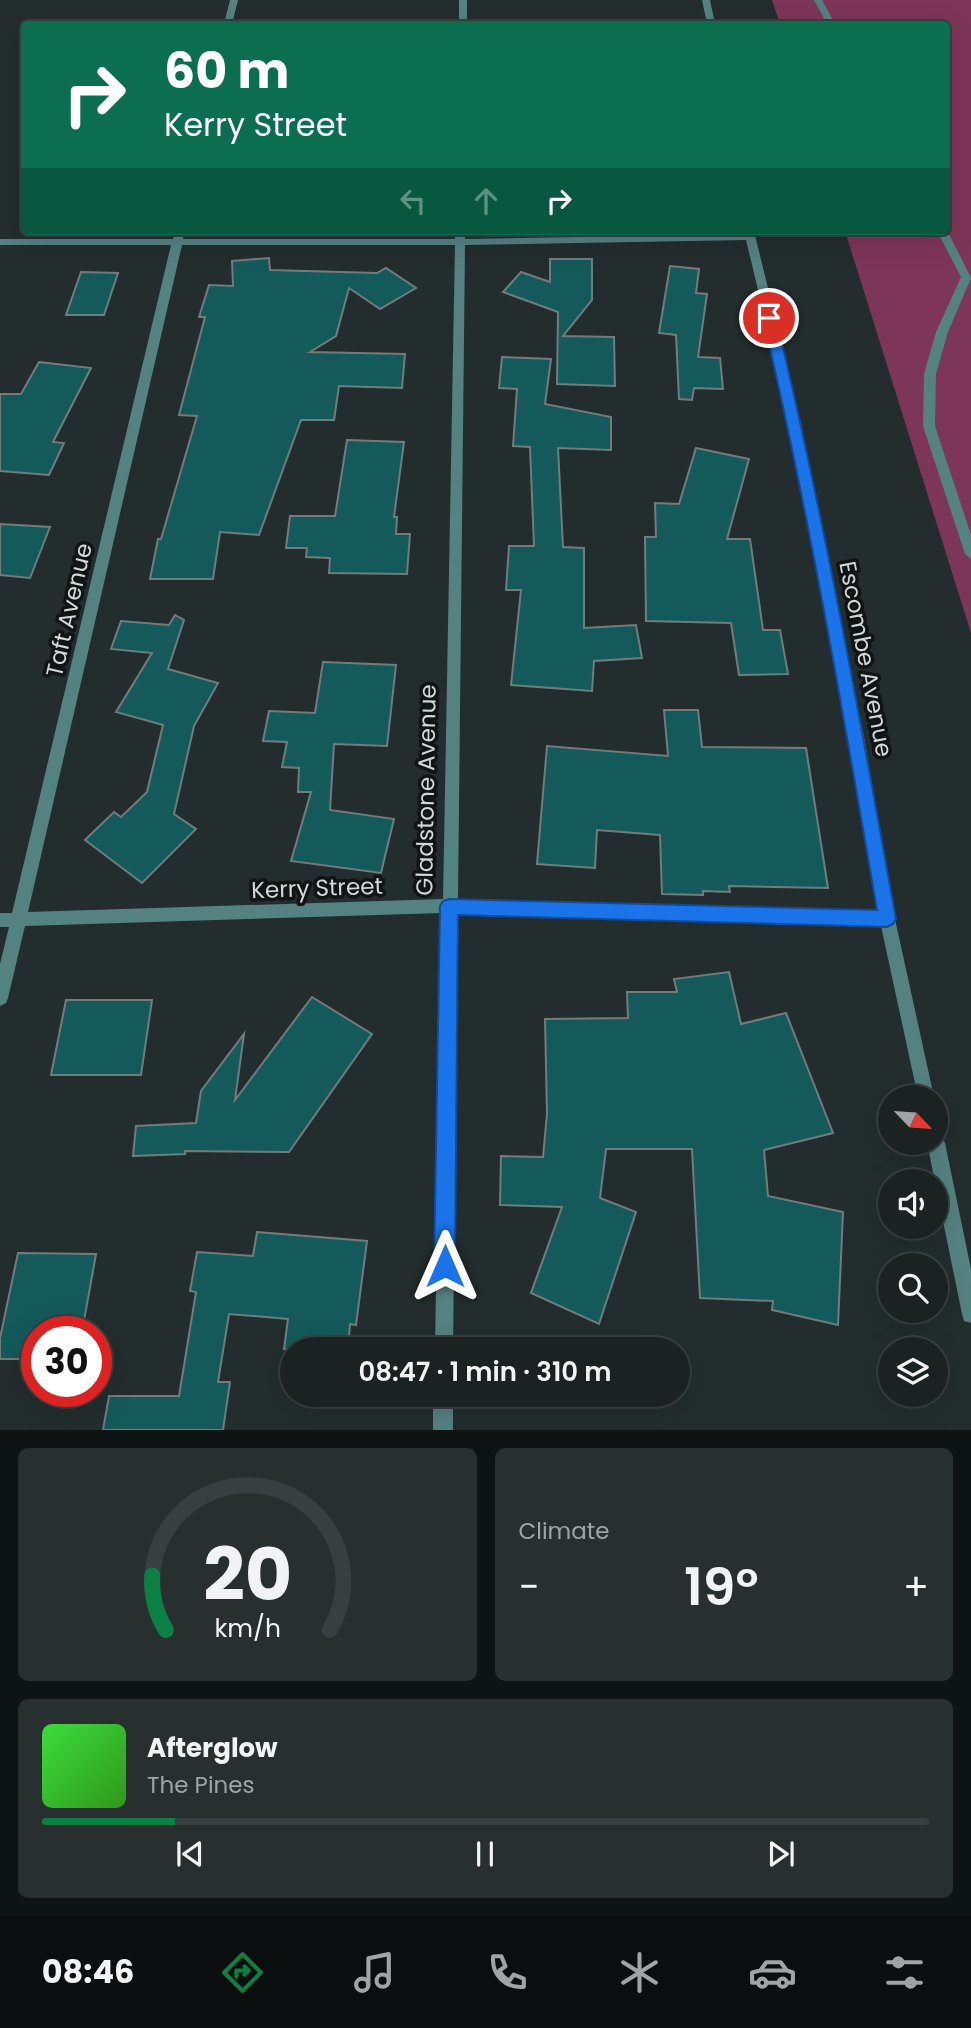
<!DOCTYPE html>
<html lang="en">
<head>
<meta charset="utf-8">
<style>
	:root { --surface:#1a2222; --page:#272f2f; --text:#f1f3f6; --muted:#9fa4a5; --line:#383f40; --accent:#0b8043 }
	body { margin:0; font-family:Poppins,sans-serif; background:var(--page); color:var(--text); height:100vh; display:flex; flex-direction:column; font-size:26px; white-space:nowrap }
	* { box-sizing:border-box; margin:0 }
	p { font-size:23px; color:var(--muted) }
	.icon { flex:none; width:38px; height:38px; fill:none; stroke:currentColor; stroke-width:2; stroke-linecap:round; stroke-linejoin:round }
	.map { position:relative; height:1430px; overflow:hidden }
	.details { display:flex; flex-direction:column; gap:18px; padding:18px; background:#0e1313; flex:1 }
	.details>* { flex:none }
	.top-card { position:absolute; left:21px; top:21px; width:929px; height:214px; border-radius:7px; box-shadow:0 7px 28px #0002,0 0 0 2px var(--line); background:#0b6e4f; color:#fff; overflow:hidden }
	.needle { width:46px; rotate:115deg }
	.buttons { position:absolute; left:878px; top:1085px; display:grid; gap:14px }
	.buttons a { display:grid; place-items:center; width:70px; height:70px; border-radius:50%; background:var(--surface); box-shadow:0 7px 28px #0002,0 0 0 2px var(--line); font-size:35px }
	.speed { position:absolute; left:21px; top:1316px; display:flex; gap:14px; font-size:35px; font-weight:700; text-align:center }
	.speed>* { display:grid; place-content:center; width:91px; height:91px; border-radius:50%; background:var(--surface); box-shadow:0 7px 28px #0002,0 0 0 2px var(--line); line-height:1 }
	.speed .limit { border:10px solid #d22; background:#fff; color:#111 }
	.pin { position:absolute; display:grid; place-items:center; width:60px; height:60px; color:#fff; margin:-30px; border:4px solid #fff; border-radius:50%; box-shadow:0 2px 7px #0007 }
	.me { position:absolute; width:77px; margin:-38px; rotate:0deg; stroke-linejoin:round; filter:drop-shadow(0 0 5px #0008) }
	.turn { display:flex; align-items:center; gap:24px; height:147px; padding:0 28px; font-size:32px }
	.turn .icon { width:91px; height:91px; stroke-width:2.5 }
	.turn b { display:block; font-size:49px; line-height:60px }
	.lanes { display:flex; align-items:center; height:66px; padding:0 28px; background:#0003; justify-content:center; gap:35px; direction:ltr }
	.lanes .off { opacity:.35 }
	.big { font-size:52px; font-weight:600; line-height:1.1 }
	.details .widget { flex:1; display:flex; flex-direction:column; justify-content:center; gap:10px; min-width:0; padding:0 24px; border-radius:10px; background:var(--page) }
	.details .dial { align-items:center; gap:0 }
	.dial svg { height:182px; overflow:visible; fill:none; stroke:var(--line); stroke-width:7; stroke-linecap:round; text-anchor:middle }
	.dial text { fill:var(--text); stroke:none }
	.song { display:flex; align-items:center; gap:21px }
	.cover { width:84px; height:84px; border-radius:10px; background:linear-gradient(135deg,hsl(120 70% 55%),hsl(110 70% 35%)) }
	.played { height:7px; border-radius:4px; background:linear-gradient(90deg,var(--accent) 15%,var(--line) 15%) }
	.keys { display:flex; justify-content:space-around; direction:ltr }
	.heat { display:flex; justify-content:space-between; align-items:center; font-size:38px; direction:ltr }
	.details .tiles { flex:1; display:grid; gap:18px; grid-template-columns:1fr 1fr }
	.widget:last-child { grid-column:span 2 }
	.trip { position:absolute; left:280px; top:1337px; width:410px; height:70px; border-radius:35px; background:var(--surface); box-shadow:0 7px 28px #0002,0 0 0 2px var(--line); font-weight:600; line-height:70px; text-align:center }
	.tabs { display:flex; height:112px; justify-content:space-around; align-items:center; background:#0a0e0e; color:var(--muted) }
	.tabs .icon { width:49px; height:49px }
	.tabs .selected { color:var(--accent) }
	.tabs b { font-size:32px; color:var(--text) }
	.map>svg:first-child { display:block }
	.green { fill:#7d3558 }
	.building { fill:#145a5a; stroke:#717c7c; stroke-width:2 }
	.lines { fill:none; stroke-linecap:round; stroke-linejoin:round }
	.service { fill:#548281; fill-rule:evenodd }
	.minor { fill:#548281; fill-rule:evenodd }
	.route { fill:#1a73e8; stroke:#114b97; stroke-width:2 }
	.labels { text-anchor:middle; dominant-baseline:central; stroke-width:7; stroke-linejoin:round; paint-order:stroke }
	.street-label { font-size:23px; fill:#d2d8d8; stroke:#101414 }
</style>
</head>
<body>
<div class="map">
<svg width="971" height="1430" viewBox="0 0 971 1430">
	<rect width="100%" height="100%" fill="#232d2d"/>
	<!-- green -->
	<path class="green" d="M 772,0 L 971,0 L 971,633 L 845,231 L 947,231 L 947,24 L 780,24 Z"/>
	<!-- building -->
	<g class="building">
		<path d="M 269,258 L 270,270 L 377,273 L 386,268 L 416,288 L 380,309 L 349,288 L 336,336 L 310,352 L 405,354 L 402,388 L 339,386 L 334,420 L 301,420 L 259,535 L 220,532 L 213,579 L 150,579 L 158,539 L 161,539 L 197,416 L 179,415 L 205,317 L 199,317 L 209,285 L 233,286 L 232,261 Z"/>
		<path d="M 550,259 L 592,259 L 592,300 L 563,336 L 614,337 L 615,386 L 557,384 L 558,312 L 503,292 L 521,272 L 550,282 Z"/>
		<path d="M 670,266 L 699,269 L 696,293 L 707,294 L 698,357 L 720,358 L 723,389 L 694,388 L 692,400 L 679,399 L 676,335 L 659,333 Z"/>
		<path d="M 81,272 L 118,273 L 104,315 L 66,315 Z"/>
		<path d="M 502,357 L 551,359 L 545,404 L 611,417 L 611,450 L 558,448 L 563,547 L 584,548 L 584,628 L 636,625 L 642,658 L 594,661 L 592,691 L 511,685 L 521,590 L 506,590 L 509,546 L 534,546 L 530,447 L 513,446 L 517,389 L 499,388 Z"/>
		<path d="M 39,362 L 91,368 L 53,442 L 64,443 L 49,475 L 0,471 L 0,394 L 21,394 Z"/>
		<path d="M 347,440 L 404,442 L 394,517 L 397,517 L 396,534 L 410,534 L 407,574 L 329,573 L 330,558 L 306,557 L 307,548 L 286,548 L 290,516 L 335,516 Z"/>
		<path d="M 696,448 L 749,459 L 727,539 L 750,539 L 763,630 L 780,630 L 788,674 L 739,675 L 731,623 L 646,621 L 645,537 L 656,537 L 655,503 L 679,504 Z"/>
		<path d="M 0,524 L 50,527 L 30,578 L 0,575 Z"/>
		<path d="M 175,615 L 184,620 L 168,669 L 218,683 L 194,726 L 174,814 L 196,829 L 142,883 L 85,840 L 114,812 L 121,817 L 147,792 L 163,725 L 116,712 L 152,653 L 111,649 L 121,621 L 169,625 Z"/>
		<path d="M 323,662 L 396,665 L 387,746 L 334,744 L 330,810 L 394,819 L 381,873 L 291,861 L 311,792 L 298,792 L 299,768 L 282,767 L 287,742 L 263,741 L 269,711 L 315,713 Z"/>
		<path d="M 664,710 L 698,710 L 702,747 L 806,748 L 828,888 L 729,886 L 730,892 L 703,891 L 703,895 L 662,894 L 660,835 L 597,830 L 595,868 L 537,864 L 547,746 L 668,756 Z"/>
		<path d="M 729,972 L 741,1024 L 786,1013 L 833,1133 L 764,1150 L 768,1196 L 843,1212 L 838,1325 L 772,1310 L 773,1301 L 700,1298 L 692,1149 L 606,1149 L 600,1198 L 636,1212 L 599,1324 L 531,1293 L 562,1207 L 500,1205 L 501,1156 L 543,1157 L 547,1114 L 545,1019 L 628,1018 L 627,992 L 677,992 L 674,979 Z"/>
		<path d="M 312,997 L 372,1034 L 289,1152 L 185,1151 L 185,1154 L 133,1156 L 136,1126 L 196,1123 L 201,1091 L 244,1034 L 235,1100 Z"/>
		<path d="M 66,1000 L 152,1000 L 141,1075 L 51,1075 Z"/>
		<path d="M 257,1232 L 367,1241 L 356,1325 L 350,1324 L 348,1349 L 284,1349 L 288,1319 L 229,1314 L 218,1382 L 230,1382 L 223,1430 L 103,1430 L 109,1396 L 179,1396 L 196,1292 L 190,1291 L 197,1252 L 253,1256 Z"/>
		<path d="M 18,1253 L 96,1254 L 82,1332 L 37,1332 L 37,1359 L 0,1359 L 0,1338 Z"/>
	</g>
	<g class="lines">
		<!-- service -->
		<g class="service">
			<path d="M 814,0 L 822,0 L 835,24 L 827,24 Z"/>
			<path d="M 947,230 L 971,278 L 948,332 L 936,374 L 935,426 L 971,535 L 971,559 L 965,554 L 923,426 L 924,374 L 936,332 L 961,277 L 937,231 Z"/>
		</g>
		<!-- minor -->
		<g class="minor">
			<path d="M 230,0 L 238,0 L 232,24 L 224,24 Z"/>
			<rect x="459" y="0" width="8" height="24"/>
			<path d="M 702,0 L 710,0 L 715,24 L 707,24 Z"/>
			<path d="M 175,231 L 185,231 L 183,239 L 455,239 L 455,231 L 465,231 L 465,239 L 745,234 L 744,231 L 754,231 L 802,427 L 865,742 L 895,919 L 934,1097 L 918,1097 L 881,926 L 458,913 L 453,1349 L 435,1349 L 442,913 L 25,926 L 8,998 L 6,1003 L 0,1006 L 0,964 L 9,927 L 0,927 L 0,913 L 12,913 L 171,245 L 0,245 L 0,239 L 173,239 ZM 746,240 C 761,302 776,364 790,426 C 825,587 852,749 878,912 L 458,899 L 465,245 ZM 182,245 L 455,245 L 443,899 L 28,912 Z"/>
			<path d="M 936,1134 L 942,1137 L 945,1143 L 971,1269 L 971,1323 L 964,1321 L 962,1314 L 927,1143 L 936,1143 Z"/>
			<rect x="433" y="1395" width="20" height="35"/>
		</g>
	</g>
	<!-- route -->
	<path class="route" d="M 769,315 L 776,318 C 824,517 860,718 896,919 L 893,924 L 887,927 L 458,915 L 455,1266 L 452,1274 L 445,1277 L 437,1274 L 434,1266 L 440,906 L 443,901 L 449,899 L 877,910 C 843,712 809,514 763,318 Z"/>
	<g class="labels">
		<!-- street labels -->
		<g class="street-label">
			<text transform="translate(69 610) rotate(-77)">Taft Avenue</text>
			<text transform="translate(866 659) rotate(79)">Escombe Avenue</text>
			<text transform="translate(426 790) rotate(-89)">Gladstone Avenue</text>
			<text transform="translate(317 888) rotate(-2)">Kerry Street</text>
		</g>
	</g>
</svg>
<div class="buttons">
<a><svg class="needle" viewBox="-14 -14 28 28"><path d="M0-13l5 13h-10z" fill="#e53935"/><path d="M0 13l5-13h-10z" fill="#9fa4a5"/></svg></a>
<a><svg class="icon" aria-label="sound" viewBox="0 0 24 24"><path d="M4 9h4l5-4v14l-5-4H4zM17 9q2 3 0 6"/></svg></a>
<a><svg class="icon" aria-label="search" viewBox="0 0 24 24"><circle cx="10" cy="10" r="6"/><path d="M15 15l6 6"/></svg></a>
<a><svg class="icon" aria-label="layers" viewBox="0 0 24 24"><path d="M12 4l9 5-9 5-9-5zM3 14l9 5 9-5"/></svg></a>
</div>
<div class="speed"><div class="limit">30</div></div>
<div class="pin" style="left:769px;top:318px;background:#d93025"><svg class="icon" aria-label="arrive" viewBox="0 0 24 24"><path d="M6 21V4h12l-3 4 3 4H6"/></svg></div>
<svg class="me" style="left:445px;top:1266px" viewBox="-20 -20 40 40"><path d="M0-17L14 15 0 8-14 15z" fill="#1a73e8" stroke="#fff" stroke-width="4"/></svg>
<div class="trip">08:47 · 1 min · 310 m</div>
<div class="top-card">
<div class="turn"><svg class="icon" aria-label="right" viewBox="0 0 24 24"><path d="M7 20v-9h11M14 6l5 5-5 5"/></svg><div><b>60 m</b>Kerry Street</div></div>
<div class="lanes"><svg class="icon off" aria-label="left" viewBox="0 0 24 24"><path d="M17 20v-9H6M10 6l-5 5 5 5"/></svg><svg class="icon off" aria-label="ahead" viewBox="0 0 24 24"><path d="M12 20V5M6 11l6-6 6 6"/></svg><svg class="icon" aria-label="right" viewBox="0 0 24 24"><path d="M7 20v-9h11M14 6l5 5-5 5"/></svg></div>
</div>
</div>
<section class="details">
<div class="tiles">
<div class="widget dial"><svg viewBox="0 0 100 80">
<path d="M14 69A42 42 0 1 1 86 69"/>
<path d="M14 69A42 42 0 0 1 8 45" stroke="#0b8043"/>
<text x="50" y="56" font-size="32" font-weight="700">20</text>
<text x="50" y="72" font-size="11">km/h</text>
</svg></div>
<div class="widget"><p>Climate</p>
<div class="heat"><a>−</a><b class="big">19°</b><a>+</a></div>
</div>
<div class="widget">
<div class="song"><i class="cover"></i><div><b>Afterglow</b><p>The Pines</p></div></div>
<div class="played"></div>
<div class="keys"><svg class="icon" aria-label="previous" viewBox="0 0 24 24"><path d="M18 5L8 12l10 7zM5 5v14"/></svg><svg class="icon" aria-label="pause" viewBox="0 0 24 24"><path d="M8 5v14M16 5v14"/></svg><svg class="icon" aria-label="next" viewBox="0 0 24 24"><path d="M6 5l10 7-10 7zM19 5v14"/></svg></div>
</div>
</div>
</section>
<nav class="tabs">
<b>08:46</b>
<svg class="icon selected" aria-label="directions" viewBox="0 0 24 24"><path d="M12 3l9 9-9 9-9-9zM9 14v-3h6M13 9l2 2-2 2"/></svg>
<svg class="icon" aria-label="music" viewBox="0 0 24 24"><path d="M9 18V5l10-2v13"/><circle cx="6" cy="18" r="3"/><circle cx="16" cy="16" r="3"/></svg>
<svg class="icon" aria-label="phone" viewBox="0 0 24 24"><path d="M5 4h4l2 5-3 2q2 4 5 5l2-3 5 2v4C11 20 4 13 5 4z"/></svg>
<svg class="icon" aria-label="climate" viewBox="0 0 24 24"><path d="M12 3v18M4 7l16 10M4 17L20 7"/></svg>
<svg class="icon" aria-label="car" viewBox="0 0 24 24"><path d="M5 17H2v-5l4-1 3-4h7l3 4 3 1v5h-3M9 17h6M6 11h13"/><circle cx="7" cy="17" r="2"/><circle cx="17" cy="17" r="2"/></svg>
<svg class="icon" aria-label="filters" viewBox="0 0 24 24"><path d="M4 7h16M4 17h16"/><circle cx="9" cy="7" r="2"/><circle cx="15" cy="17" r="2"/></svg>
</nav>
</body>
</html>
